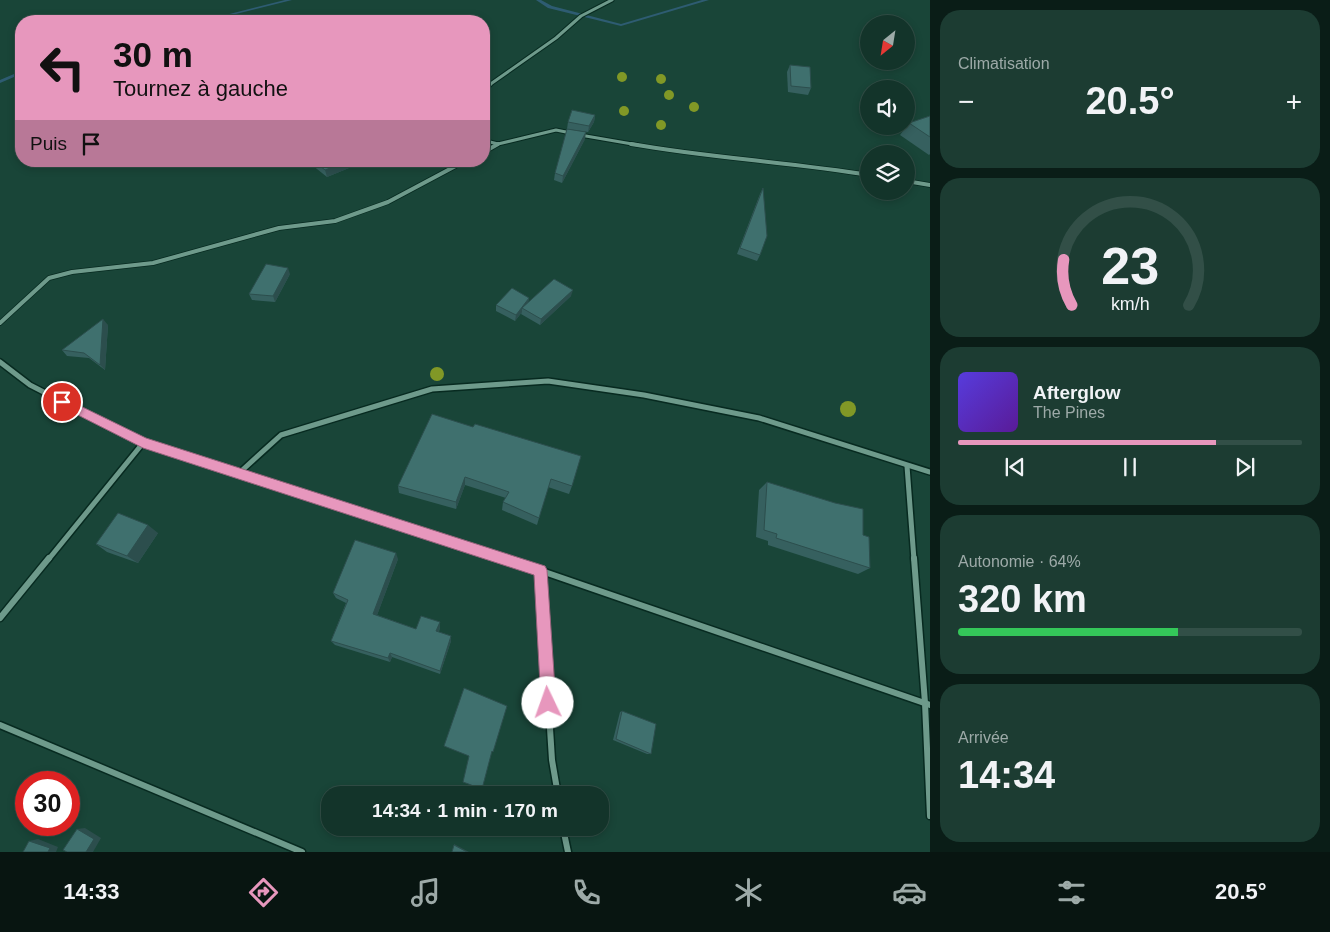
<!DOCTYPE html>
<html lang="fr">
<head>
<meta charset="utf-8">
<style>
	:root { --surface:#13342a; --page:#1c3c32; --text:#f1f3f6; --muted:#9daaa8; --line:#324f47; --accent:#e797bd }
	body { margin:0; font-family:Arial,sans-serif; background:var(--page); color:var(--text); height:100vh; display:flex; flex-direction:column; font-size:19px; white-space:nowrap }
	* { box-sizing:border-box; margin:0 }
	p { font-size:16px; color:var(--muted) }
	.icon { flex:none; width:28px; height:28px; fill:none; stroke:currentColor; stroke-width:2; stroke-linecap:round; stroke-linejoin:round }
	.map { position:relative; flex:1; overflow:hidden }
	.drawer { display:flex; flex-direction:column; gap:10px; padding:10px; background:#0a1d17; width:400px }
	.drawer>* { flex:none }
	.hud { position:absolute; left:15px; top:15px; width:475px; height:152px; border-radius:20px; box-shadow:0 2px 8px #0003,0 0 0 1px var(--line); background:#e797bd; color:#111; overflow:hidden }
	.needle { width:32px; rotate:210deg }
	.buttons { position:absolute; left:860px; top:15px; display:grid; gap:10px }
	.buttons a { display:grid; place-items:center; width:55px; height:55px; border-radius:50%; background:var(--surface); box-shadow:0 2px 8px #0003,0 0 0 1px var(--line); font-size:25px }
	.speed { position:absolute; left:15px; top:771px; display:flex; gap:10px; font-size:25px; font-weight:700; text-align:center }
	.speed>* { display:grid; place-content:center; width:65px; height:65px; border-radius:50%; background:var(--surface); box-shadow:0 2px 8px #0003,0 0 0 1px var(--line); line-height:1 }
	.speed .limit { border:8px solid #d22; background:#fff; color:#111 }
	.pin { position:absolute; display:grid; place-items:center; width:42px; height:42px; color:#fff; margin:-21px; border:2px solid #fff; border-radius:50%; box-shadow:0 1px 5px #0007 }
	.me { position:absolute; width:55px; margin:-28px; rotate:357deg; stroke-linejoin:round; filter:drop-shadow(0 0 4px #0008) }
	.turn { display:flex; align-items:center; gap:18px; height:105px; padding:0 15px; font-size:22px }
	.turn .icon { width:65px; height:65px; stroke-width:2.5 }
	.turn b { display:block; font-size:35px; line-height:42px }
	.then { display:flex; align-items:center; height:48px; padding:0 15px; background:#0003; gap:10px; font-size:19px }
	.big { font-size:38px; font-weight:700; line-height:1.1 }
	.drawer .widget { flex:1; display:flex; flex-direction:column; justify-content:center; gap:8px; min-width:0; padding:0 18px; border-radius:20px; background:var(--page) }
	.drawer .dial { align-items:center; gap:0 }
	.dial svg { height:130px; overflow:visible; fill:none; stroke:var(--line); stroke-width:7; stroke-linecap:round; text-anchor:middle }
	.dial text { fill:var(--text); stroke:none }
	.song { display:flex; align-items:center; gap:15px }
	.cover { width:60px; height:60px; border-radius:8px; background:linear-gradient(135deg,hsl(250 70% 55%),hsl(270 70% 35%)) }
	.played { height:5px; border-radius:2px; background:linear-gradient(90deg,var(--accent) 75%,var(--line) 75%) }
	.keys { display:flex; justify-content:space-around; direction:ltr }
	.heat { display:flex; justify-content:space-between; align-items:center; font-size:28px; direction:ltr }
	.charge { height:8px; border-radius:4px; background:linear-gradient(90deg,#34c759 64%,var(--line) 0) }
	.trip { position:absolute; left:321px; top:786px; width:288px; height:50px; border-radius:20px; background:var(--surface); box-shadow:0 2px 8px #0003,0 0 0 1px var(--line); font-weight:700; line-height:50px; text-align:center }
	.tab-bar { display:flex; height:80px; justify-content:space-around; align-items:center; background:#081511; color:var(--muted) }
	.tab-bar .icon { width:35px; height:35px }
	.tab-bar .selected { color:var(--accent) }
	.tab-bar b { font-size:22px; color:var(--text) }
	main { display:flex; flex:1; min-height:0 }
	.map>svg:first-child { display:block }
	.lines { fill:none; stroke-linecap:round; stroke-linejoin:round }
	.stream { fill:#2e5c72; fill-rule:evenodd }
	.street-far3-casing { stroke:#072a20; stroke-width:5 }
	.street-far2-casing { stroke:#072a20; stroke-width:5.5 }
	.street-far1-casing { stroke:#072a20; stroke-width:8 }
	.street-casing { stroke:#072a20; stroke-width:9 }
	.street-far3 { stroke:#6e9a8b; stroke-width:3 }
	.street-far2 { stroke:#6e9a8b; stroke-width:4 }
	.street-far1 { stroke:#6e9a8b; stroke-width:5 }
	.street { stroke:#6e9a8b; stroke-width:6 }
	.tree { fill:#819826 }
	.wall { fill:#36605f }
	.shaded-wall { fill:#2c4e4d }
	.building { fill:#3f706e; stroke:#2c4e4d }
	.route { fill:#e797bd; stroke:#96627b }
</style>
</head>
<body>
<main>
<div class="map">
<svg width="930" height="852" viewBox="0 0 930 852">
	<rect width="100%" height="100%" fill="#194538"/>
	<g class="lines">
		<!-- stream -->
		<g class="stream">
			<path d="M 285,0 L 292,0 L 208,21 L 202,21 Z"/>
			<path d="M 536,0 L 541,0 L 552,6 L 621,24 L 702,0 L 709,0 L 621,26 L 548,8 Z"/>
			<path d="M 21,71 L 21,74 L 0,83 L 0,80 Z"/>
		</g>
		<!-- street-far3 casing -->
		<g class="street-far3-casing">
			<g id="street-far3">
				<path d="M 484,91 L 492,83 L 556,38 L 581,16 L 612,0"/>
				<path d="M 580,135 L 638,145"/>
				<path d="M 484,137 L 486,141 L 498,144 L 556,130 L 571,133"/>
				<path d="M 496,145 L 498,144"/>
			</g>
		</g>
		<!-- street-far2 casing -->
		<g class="street-far2-casing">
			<g id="street-far2">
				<path d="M 631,144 C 710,158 790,162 869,175"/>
				<path d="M 484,152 L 498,144"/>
				<path d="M 906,181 L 930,185"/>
				<path d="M 0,323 L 49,278 L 72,272 L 153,263 L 279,228 L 335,221 L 388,202 L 465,161"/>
			</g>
		</g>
		<!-- street-far1 casing -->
		<g class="street-far1-casing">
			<g id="street-far1">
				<path d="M 0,362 L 30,385 L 143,443 L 508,560"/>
				<path d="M 907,466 L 914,560"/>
				<path d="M 238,474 L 281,435 L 432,389 L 548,381 L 644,395 L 759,418 L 930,472"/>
				<path d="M 48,560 L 143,443"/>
			</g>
		</g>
		<!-- street casing -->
		<g class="street-casing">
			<g id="street">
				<path d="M 504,558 L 930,705"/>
				<path d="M 914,558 L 925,703 L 930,816"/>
				<path d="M 540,570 L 552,760 L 558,795"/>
				<path d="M 0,618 L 49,558"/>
				<path d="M 0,725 L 302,852"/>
				<path d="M 563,828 L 568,852"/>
			</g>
		</g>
		<!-- street-far3 -->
		<use href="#street-far3" class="street-far3"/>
		<!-- street-far2 -->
		<use href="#street-far2" class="street-far2"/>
		<!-- street-far1 -->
		<use href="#street-far1" class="street-far1"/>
		<!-- street -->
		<use href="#street" class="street"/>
	</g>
	<!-- trees -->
	<g class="tree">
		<circle cx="622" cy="77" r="5"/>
		<circle cx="661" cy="79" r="5"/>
		<circle cx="669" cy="95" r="5"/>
		<circle cx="694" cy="107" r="5"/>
		<circle cx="624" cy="111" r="5"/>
		<circle cx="661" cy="125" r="5"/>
		<circle cx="437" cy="374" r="7"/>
		<circle cx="848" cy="409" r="8"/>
	</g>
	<!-- wall -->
	<g class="wall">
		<path d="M 790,65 L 811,88 L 808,95 L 788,92 L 787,72 Z"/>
		<path d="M 595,115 L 594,122 L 588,132 L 567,129 L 568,122 Z"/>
		<path d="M 930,116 L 930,154 L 929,155 L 900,135 L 909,123 Z"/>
		<path d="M 585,139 L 562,183 L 554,180 L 555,173 Z"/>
		<path d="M 307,161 L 366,161 L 327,177 Z"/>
		<path d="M 763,188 L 760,255 L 757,261 L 737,254 L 760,194 Z"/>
		<path d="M 290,274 L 275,302 L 252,300 L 249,294 Z"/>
		<path d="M 571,296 L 540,325 L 521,314 L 522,312 L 515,321 L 496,311 L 496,305 L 529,298 L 528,302 Z"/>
		<path d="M 108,325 L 105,370 L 89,358 L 67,356 L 62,350 Z"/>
		<path d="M 473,427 L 572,486 L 569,494 L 548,487 L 537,525 L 502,510 L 503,502 L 506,498 L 465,485 L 456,509 L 399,493 L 398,486 Z"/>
		<path d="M 767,482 L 863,535 L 870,568 L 858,574 L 768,545 L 768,541 L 756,537 L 759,490 Z"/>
		<path d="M 158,533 L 138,563 L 107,552 L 96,544 Z"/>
		<path d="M 398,559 L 377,615 L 416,629 L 440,627 L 439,632 L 451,636 L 451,641 L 440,674 L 392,657 L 390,662 L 335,645 L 331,641 L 346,603 L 336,598 L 333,593 Z"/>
		<path d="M 622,711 L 651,754 L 647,754 L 613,740 L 620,712 Z"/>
	</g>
	<!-- shaded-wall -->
	<g class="shaded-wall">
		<path d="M 595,115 L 594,122 L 588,132 L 589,126 Z"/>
		<path d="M 586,132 L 585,139 L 562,183 L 563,176 Z"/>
		<path d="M 349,161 L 366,161 L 327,177 L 325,170 Z"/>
		<path d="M 288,268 L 290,274 L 275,302 L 273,296 Z"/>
		<path d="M 573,290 L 571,296 L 540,325 L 541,319 Z"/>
		<path d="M 529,298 L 528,304 L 522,308 L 522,312 L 515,321 L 516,315 Z"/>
		<path d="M 103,319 L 108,325 L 105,370 L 100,365 Z"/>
		<path d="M 465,477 L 465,485 L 456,509 L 456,502 Z"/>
		<path d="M 148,525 L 158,533 L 138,563 L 127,556 Z"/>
		<path d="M 396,553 L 398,559 L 376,618 L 373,614 Z"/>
		<path d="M 440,622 L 440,627 L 437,636 L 436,631 Z"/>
		<path d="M 451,636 L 451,641 L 440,674 L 440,671 Z"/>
		<path d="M 390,653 L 392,657 L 390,662 L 388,658 Z"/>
		<path d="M 85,828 L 101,838 L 93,852 L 86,852 L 77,829 Z"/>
		<path d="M 38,839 L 58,847 L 56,852 L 48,852 L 29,841 Z"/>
		<path d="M 454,844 L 469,852 L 467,852 L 454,845 Z"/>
	</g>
	<!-- building -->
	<g class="building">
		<path d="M 790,65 L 810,67 L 811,88 L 791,86 Z"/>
		<path d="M 572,110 L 595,115 L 589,126 L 568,122 Z"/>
		<path d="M 930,116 L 930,137 L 909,123 Z"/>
		<path d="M 567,129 L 586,132 L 563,176 L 555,173 Z"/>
		<path d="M 314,161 L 349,161 L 325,170 Z"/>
		<path d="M 763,188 L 767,236 L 760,255 L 740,248 Z"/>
		<path d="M 266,264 L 288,268 L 273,296 L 249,294 Z"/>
		<path d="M 554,279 L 573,290 L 541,319 L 522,308 Z"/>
		<path d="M 512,288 L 529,298 L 516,315 L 496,305 Z"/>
		<path d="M 103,319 L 100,365 L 84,353 L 62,350 Z"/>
		<path d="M 432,414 L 473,427 L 475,424 L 581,456 L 572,486 L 551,479 L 539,518 L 503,502 L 509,492 L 465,477 L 456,502 L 398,486 Z"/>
		<path d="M 767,482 L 835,503 L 863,509 L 863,535 L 869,537 L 870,568 L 776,538 L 777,534 L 764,530 Z"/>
		<path d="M 118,513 L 148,525 L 127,556 L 96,544 Z"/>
		<path d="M 355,540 L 396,553 L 373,614 L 416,629 L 421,616 L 440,622 L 436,631 L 451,636 L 440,671 L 390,653 L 388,658 L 331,641 L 348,600 L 333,593 Z"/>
		<path d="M 464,688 L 507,706 L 493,752 L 492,751 L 482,789 L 463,782 L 469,756 L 444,746 Z"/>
		<path d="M 622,711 L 656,724 L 651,754 L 616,739 Z"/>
		<path d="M 429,791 L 438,795 L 427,795 Z"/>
		<path d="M 77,829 L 94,839 L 86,852 L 67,852 L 63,850 Z"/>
		<path d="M 29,841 L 50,848 L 48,852 L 23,852 Z"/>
		<path d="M 454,845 L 467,852 L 452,852 Z"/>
	</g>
	<!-- route -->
	<path class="route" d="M 62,397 L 146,438 L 545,566 L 547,570 L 556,703 L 554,708 L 548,710 L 543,708 L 541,703 L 534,575 L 143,448 L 58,405 L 56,402 L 58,398 Z"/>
</svg>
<div class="buttons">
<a><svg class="needle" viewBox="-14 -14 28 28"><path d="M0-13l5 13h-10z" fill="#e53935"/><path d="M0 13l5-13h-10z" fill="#9daaa8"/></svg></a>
<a><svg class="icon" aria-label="sound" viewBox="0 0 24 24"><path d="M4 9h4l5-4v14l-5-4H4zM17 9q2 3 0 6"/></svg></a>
<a><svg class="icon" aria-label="layers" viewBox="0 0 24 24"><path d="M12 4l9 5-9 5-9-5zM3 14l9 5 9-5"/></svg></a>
</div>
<div class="speed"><div class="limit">30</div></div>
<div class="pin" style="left:62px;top:402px;background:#d93025"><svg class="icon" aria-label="arrive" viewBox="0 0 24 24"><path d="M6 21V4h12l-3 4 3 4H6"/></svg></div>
<svg class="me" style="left:548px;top:703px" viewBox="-20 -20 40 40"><circle r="19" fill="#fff"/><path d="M0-13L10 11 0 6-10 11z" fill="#e797bd"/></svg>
<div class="trip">14:34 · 1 min · 170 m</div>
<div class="hud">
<div class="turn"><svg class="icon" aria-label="left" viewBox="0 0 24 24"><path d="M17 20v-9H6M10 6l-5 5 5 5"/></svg><div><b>30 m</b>Tournez à gauche</div></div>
<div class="then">Puis<svg class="icon" aria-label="arrive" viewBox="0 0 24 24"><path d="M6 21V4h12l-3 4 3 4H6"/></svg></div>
</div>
</div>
<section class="drawer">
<div class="widget"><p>Climatisation</p>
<div class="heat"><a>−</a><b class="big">20.5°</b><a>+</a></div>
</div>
<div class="widget dial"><svg viewBox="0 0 100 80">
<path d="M14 69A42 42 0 1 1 86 69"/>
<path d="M14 69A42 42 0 0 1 9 41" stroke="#e797bd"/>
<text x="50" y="56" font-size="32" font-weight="700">23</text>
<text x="50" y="72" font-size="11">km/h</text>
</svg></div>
<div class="widget">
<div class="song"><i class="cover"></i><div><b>Afterglow</b><p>The Pines</p></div></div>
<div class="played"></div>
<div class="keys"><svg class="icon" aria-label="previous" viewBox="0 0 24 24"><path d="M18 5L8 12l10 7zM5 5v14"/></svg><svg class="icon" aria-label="pause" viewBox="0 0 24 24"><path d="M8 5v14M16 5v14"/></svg><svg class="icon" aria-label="next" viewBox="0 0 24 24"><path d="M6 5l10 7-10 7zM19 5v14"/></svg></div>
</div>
<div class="widget"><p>Autonomie · 64%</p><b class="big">320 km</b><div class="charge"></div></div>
<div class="widget"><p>Arrivée</p><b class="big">14:34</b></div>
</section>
</main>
<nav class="tab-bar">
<b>14:33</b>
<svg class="icon selected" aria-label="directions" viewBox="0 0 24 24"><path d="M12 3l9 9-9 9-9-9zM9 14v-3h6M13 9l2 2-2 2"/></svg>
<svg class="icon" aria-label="music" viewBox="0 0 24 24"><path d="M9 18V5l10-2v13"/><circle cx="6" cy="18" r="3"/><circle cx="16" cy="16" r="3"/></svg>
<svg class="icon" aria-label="phone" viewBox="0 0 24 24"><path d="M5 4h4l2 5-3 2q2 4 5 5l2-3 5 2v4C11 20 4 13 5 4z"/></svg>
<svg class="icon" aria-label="climate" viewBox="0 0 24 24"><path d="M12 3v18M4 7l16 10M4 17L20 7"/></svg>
<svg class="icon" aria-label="car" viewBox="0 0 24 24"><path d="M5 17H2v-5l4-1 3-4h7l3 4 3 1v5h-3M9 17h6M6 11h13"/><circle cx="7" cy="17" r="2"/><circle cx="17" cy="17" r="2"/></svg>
<svg class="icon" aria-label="filters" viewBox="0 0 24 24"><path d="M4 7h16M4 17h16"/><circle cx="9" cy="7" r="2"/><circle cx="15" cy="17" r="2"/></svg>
<b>20.5°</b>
</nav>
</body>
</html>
